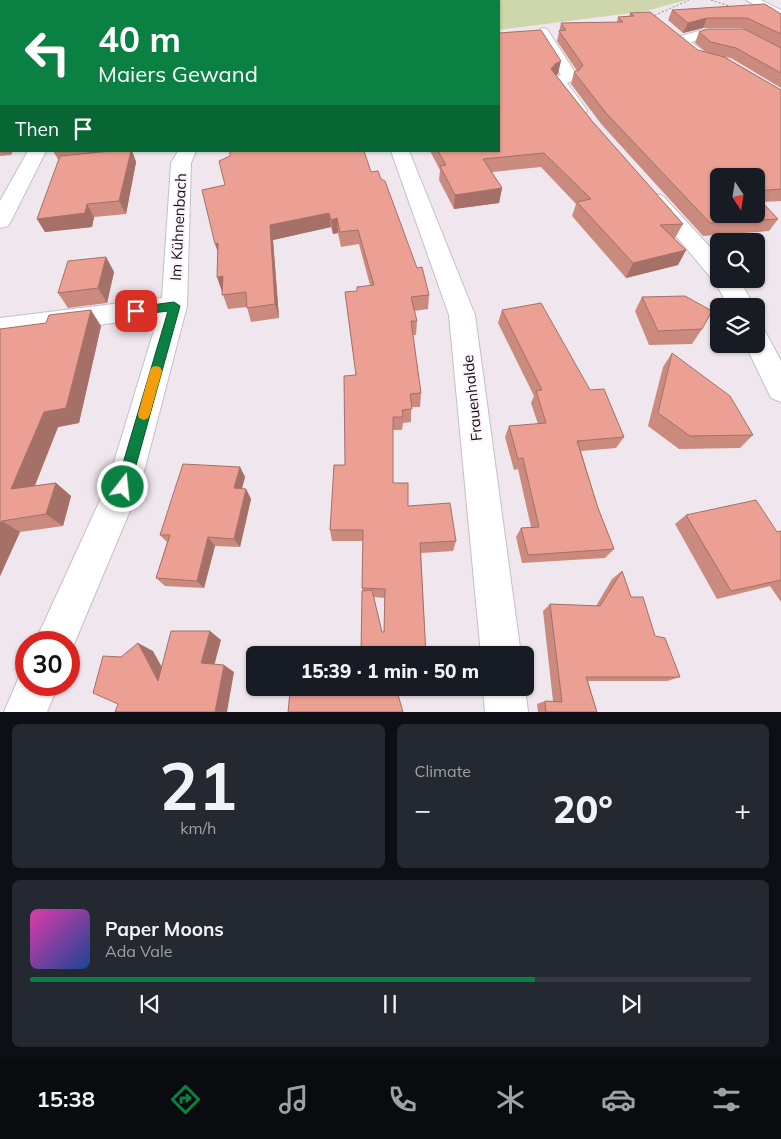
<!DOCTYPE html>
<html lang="en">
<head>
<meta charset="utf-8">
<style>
	:root { --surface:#171b24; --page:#242831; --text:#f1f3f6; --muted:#9ea1a6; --line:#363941; --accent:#0b8043 }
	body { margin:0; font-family:Mulish,sans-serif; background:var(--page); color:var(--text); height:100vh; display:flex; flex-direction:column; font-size:19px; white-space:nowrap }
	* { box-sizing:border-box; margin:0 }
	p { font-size:16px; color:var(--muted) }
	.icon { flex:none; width:28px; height:28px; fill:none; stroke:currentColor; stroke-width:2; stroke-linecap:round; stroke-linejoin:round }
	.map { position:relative; height:712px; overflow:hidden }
	.drawer { display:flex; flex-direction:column; gap:12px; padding:12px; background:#0d0f14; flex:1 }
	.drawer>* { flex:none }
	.banner { position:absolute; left:0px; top:0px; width:500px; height:152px; box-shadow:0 1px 4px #0004; background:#0b8043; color:#fff; overflow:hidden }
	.needle { width:32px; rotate:168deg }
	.buttons { position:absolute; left:710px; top:168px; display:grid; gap:10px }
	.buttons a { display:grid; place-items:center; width:55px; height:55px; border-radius:8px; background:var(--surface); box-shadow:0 1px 4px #0004; font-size:25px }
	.speed { position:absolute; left:15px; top:631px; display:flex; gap:10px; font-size:25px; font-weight:700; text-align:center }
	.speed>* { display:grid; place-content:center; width:65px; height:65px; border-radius:50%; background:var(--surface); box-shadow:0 1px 4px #0004; line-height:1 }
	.speed .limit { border:8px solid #d22; background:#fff; color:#111 }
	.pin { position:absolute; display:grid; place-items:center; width:42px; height:42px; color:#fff; margin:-21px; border-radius:10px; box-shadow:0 2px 8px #0006 }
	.me { position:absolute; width:55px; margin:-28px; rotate:16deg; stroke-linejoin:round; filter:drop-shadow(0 0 4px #0008) }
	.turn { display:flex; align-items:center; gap:18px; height:105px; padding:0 15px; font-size:22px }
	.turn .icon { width:65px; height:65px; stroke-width:2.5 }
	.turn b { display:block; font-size:35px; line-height:42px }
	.then { display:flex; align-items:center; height:48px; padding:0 15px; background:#0003; gap:10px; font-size:19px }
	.big { font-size:38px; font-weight:800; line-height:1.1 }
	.drawer .widget { flex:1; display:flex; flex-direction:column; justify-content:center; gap:8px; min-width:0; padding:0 18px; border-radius:8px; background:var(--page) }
	.drawer .dial { align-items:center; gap:0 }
	.dial b { font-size:65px; line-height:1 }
	.song { display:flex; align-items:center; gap:15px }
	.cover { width:60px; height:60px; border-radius:8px; background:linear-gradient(135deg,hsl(320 70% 55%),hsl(220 70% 35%)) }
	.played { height:5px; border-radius:2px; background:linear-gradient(90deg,var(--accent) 70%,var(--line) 70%) }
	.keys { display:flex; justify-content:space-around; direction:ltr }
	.heat { display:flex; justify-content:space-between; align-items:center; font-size:28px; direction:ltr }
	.drawer .tiles { flex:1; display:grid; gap:12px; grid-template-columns:1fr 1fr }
	.widget:last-child { grid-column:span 2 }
	.trip { position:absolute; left:246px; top:646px; width:288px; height:50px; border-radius:8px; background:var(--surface); box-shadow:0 1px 4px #0004; font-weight:800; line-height:50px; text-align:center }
	.dock { display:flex; height:80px; justify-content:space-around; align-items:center; background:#090b0e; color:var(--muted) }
	.dock .icon { width:35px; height:35px }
	.dock .current { color:var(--accent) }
	.dock b { font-size:22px; color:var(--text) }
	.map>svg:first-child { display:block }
	.green { fill:#ced6ab }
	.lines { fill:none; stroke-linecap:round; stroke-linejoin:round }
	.minor-casing { stroke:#c7bec6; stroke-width:2 }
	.path { stroke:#969095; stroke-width:1; stroke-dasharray:2 2; stroke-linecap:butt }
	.minor { fill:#fff; fill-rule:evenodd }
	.wall { fill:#ca8a7e; fill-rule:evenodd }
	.shaded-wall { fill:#a47067 }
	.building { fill:#eba093; stroke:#a47067 }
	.route { fill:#0b8043; stroke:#07532c }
	.slow { fill:#f59e0b }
	.labels { text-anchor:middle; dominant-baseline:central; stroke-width:4; stroke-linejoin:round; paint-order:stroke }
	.street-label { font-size:15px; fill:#151214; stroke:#fcf3fb }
</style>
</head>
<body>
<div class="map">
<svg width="781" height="712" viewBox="0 0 781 712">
	<rect width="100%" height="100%" fill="#efe6ee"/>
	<!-- green -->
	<path class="green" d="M 0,0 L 686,0 L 646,11 L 499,30 L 499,1 L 1,1 L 0,106 Z"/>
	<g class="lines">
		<!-- minor casing -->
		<g class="minor-casing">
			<g id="minor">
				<path d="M 746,0 L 761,0 L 781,10 L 781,19 Z"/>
				<path d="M 542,28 L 547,29 L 578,77 L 575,80 L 567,83 L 587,110 L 585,114 L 573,114 L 550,81 L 553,78 L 561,75 L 535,32 Z"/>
				<path d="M 703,30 L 747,31 L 781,50 L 781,60 L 739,38 L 703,38 L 691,42 L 714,59 L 712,62 C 697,66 683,51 674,40 L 676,37 Z"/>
				<path d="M 28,151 L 46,151 L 11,221 L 8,226 L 0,228 L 0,201 Z"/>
				<path d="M 178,151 L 196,151 L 191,163 L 187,306 L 140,487 L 69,656 L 69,642 L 35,642 L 107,485 L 158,317 L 0,338 L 0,318 L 162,298 L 171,163 Z"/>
				<path d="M 391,151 L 409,151 L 475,315 L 521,655 L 481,655 L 449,315 Z"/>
				<path d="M 656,194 L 663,196 L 719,257 L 719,279 L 739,279 L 754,306 L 728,306 L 713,278 L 711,278 L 646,200 L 649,196 Z"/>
				<path d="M 756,328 L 765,331 L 781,361 L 781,402 L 771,398 L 745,344 L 756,344 Z"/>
				<path d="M 26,669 L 26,685 L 58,685 L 47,712 L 4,712 L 22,670 Z"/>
				<path d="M 483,688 L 525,688 L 528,712 L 485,712 Z"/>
			</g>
		</g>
		<!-- path -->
		<g class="path">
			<path d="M 711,0 L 729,6"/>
			<path d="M 306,1 L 314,0"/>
			<path d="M 651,17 L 689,0"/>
		</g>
		<!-- minor -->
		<use href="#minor" class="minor"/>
	</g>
	<!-- wall -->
	<g class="wall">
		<path d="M 672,10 L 781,14 L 781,88 L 731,58 L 725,57 L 781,90 L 781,201 L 762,202 L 778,219 L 769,231 L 703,236 L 602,125 L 571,84 L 574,72 L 577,71 L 557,41 L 561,23 L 617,22 L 618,17 L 629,17 L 630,13 L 698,50 L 706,52 L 695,43 L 699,32 L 770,42 L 742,28 L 703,28 L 683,33 L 668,20 ZM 756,176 L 756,214 L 719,214 Z"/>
		<path d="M 499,33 L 558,74 L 556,75 L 592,121 L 683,224 L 675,238 L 674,238 L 686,250 L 678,265 L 626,278 L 572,216 L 576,204 L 541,167 L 492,172 L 502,188 L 499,203 L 454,209 L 439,180 L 440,170 L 430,151 L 499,151 Z"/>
		<path d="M 0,111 L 1,111 L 1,151 L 13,151 L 11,155 L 0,156 Z"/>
		<path d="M 53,151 L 96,151 L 95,153 L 112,151 L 132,151 L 136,162 L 126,214 L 94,217 L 92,227 L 45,232 L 37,219 L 59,161 Z"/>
		<path d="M 230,156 L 371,172 L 429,295 L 428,309 L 414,311 L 417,321 L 416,335 L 413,335 L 421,393 L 420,407 L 411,407 L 411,422 L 403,423 L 402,430 L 393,430 L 393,483 L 408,506 L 456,541 L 453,551 L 421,553 L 426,655 L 361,655 L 363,541 L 332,541 L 330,530 L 345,465 L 356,375 L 345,292 L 357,291 L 370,285 L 359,244 L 341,247 L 338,233 L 333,234 L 331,227 L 273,240 L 279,318 L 251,322 L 247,307 L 228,309 L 222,292 L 225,185 ZM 373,597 L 385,598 L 384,632 L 382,632 Z"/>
		<path d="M 106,257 L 114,272 L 107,303 L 68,308 L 58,293 Z"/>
		<path d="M 642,297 L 702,329 L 692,344 L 649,345 L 635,311 Z"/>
		<path d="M 502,310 L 590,390 L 624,437 L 616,448 L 581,451 L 598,508 L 614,549 L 605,558 L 522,563 L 516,537 L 521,528 L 531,527 L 518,469 L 514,470 L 505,437 L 509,426 L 538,424 L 531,403 L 534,396 L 498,323 Z"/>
		<path d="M 101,326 L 79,423 L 58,427 L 35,486 L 56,483 L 71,496 L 63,526 L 20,532 L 0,576 L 0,329 Z"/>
		<path d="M 672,353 L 753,435 L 740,448 L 679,449 L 648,426 L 663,367 Z"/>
		<path d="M 240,467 L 245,477 L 242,489 L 246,489 L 251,499 L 240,547 L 215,546 L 204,588 L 165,586 L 156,578 L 167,542 L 160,535 Z"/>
		<path d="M 686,515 L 777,532 L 781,531 L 781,602 L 770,586 L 717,599 L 675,524 Z"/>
		<path d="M 622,571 L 631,597 L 680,677 L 667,681 L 588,681 L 597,712 L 538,712 L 537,704 L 545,701 L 553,701 L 543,611 L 550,604 L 596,606 L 612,579 Z"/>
	</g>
	<!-- shaded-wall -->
	<g class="shaded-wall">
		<path d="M 707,18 L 703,28 L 683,33 L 688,23 Z"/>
		<path d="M 561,61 L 558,74 L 552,77 L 551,69 L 555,64 Z"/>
		<path d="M 88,151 L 96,151 L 92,160 Z"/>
		<path d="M 131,151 L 132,151 L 136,162 L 126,214 L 119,201 Z"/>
		<path d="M 502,188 L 499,203 L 454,209 L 455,195 Z"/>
		<path d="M 87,204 L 94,217 L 92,227 L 45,232 L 37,219 Z"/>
		<path d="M 329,213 L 331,227 L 273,240 L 279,318 L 275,304 L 270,225 Z"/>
		<path d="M 337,218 L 338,233 L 333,234 L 331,220 Z"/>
		<path d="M 218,243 L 220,259 L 215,244 Z"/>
		<path d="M 686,250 L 678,265 L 626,278 L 633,263 Z"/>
		<path d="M 106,257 L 114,272 L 107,303 L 98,288 Z"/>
		<path d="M 223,276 L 228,291 L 222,292 L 217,277 Z"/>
		<path d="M 91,310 L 101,326 L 79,423 L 58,427 L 28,502 L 11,489 L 44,412 Z"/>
		<path d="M 240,467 L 245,477 L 239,498 L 234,488 Z"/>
		<path d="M 56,483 L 71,496 L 63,526 L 46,514 Z"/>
		<path d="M 246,489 L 251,499 L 240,547 L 234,539 Z"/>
		<path d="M 2,521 L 20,532 L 0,576 L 0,524 Z"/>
		<path d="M 208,537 L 215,546 L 204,588 L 197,581 Z"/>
		<path d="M 210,631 L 221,640 L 213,670 L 201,663 Z"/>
		<path d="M 138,643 L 153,651 L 173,687 L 158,681 Z"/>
		<path d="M 224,665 L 234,672 L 227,712 L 215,712 Z"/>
	</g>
	<!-- building -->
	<g class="building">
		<path d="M 765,4 L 781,14 L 781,34 L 747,18 L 707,18 L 688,23 L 672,10 Z"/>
		<path d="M 650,12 L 698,50 L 724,57 L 781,90 L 781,189 L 756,191 L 756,176 L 719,176 L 719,214 L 756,214 L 756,196 L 778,219 L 710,223 L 606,113 L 574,72 L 579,70 L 583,65 L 559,31 L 566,30 L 561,23 L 623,22 L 618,17 L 634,16 L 630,13 Z"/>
		<path d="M 708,29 L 744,29 L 781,48 L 781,73 L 736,48 L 711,42 L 699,32 Z"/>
		<path d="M 541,30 L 561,61 L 555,64 L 551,69 L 592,121 L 683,224 L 660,225 L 686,250 L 633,263 L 577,202 L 591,199 L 544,153 L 483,159 L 502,188 L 455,195 L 440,166 L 446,165 L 438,151 L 499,151 L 499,33 Z"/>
		<rect x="0" y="111" width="1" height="31"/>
		<path d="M 112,151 L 131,151 L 119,201 L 87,204 L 85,213 L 37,219 L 60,156 Z"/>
		<path d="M 230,151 L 364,151 L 371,172 L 378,171 L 381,179 L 385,181 L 417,268 L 422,267 L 429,295 L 411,297 L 417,321 L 411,321 L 421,393 L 410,394 L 412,409 L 402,410 L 403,417 L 393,417 L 393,483 L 408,483 L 408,506 L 450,503 L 456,541 L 420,543 L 426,655 L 361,655 L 362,591 L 372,590 L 382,632 L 384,632 L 385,589 L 362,588 L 363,530 L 330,530 L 334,465 L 345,465 L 344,376 L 356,375 L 345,292 L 357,291 L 357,287 L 374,285 L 358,230 L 340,232 L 337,218 L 331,220 L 329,213 L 270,225 L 275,304 L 247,308 L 246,292 L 222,295 L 223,276 L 217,277 L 218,243 L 215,244 L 202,190 L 225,185 L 219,161 L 230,156 Z"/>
		<path d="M 106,257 L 98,288 L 58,293 L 68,261 Z"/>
		<path d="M 685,296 L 712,311 L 702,329 L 658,331 L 642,297 Z"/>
		<path d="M 541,303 L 590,390 L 604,389 L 624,437 L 577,441 L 598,508 L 614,549 L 528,555 L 521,528 L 539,527 L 523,458 L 518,459 L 509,426 L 546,423 L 536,391 L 542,390 L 502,310 Z"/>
		<path d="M 91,310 L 66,408 L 44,412 L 11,489 L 56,483 L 46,514 L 2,521 L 0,524 L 0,329 L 46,323 L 49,315 Z"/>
		<path d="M 672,353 L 730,396 L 753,435 L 690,436 L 658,413 Z"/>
		<path d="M 183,464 L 240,467 L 234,488 L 246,489 L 234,539 L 208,537 L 197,581 L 156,578 L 170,535 L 160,535 Z"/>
		<path d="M 756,500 L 777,532 L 781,531 L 781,580 L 731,591 L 686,515 Z"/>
		<path d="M 622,571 L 631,597 L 643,597 L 655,636 L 665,638 L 680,677 L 586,677 L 597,712 L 546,712 L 545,701 L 562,702 L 550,604 L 600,606 Z"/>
		<path d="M 171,631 L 210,631 L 201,663 L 224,665 L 215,712 L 115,712 L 118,704 L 93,693 L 103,656 L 121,657 L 138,643 L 158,681 Z"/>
		<path d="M 341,688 L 396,688 L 403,712 L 288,712 L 290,692 Z"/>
	</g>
	<!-- route -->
	<path class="route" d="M 174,302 L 180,306 L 130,487 L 128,492 L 123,494 L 118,492 L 116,487 L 168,311 L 136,315 L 130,311 L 136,307 Z"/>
	<!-- slow -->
	<path class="slow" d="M 156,366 L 160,367 L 162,371 L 150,414 L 148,418 L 144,420 L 139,418 L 138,414 L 150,371 L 152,367 Z"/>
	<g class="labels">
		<!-- street labels -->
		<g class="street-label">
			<text transform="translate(178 227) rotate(-87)">Im Kühnenbach</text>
			<text transform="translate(472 398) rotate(-96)">Frauenhalde</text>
		</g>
	</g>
</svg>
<div class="buttons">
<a><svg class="needle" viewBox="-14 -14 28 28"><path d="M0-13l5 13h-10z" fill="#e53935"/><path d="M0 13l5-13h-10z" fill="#9ea1a6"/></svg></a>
<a><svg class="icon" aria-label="search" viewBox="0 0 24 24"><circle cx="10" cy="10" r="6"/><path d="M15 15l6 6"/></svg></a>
<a><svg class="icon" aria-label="layers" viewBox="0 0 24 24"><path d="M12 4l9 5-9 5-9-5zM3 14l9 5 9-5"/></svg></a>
</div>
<div class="speed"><div class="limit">30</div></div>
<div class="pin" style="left:136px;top:311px;background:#d93025"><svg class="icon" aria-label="arrive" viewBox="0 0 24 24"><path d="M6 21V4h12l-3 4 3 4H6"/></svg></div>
<svg class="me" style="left:123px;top:487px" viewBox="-20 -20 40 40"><circle r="17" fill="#0b8043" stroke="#fff" stroke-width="3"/><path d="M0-11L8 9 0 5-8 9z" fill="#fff"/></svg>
<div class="trip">15:39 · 1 min · 50 m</div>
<div class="banner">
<div class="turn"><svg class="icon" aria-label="left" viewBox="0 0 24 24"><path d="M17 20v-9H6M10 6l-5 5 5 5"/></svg><div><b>40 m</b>Maiers Gewand</div></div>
<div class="then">Then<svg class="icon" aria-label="arrive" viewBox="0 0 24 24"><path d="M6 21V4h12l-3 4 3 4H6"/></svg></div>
</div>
</div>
<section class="drawer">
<div class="tiles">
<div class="widget dial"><b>21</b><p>km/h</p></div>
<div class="widget"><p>Climate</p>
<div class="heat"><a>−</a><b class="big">20°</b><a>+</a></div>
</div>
<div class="widget">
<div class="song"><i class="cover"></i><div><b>Paper Moons</b><p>Ada Vale</p></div></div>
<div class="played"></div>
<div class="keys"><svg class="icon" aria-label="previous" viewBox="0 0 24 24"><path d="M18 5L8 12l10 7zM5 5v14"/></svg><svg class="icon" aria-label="pause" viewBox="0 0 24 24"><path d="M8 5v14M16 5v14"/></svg><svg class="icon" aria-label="next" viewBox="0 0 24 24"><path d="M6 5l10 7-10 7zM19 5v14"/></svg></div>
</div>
</div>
</section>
<nav class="dock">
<b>15:38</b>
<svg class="icon current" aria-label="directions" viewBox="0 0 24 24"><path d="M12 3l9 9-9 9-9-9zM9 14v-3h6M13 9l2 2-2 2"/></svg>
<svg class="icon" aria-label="music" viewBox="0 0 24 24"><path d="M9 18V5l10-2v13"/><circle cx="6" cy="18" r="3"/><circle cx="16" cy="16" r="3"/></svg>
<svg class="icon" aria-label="phone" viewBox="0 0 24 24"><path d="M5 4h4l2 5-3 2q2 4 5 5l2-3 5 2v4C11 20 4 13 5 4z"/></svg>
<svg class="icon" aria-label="climate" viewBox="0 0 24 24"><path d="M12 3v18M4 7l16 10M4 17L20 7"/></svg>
<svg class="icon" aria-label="car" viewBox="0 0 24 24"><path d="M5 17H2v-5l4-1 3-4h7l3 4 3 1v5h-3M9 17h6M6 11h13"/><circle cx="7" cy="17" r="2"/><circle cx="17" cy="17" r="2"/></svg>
<svg class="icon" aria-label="filters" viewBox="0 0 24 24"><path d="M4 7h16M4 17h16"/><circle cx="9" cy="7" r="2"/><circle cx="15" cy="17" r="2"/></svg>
</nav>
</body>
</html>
